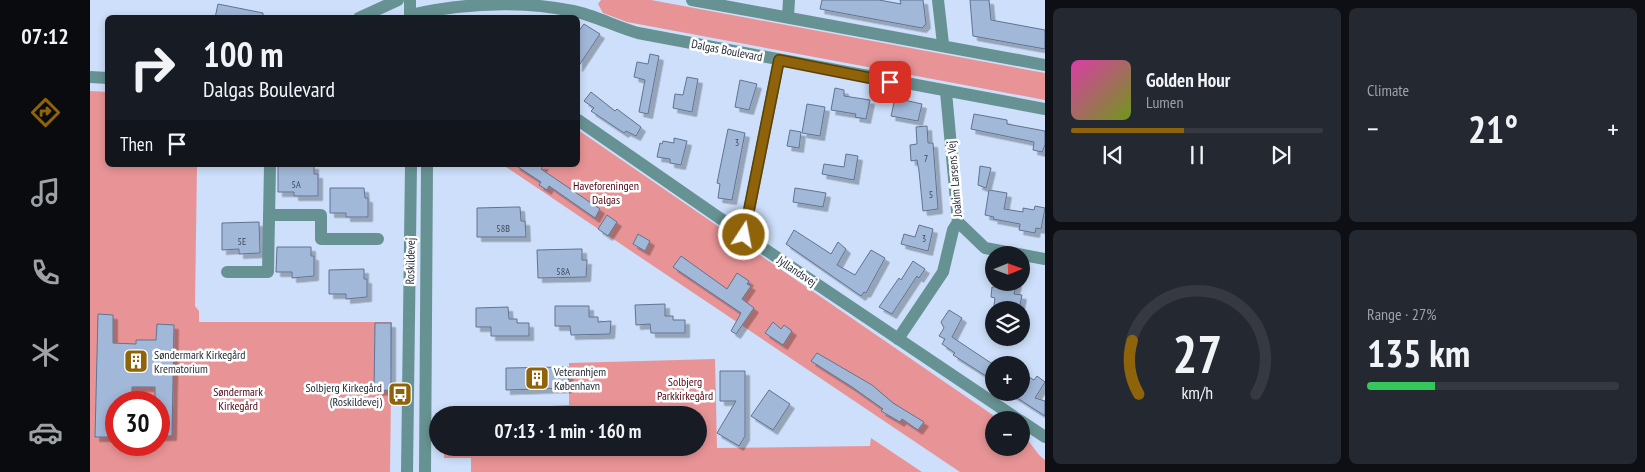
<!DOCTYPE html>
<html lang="en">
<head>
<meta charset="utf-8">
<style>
	:root { --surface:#171b24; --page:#242831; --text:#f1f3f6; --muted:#9ea1a6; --line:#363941; --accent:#8e6309 }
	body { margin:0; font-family:"PT Sans Narrow",sans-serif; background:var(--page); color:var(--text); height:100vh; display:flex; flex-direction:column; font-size:19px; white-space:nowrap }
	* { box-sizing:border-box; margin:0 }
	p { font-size:16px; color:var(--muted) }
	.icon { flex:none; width:28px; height:28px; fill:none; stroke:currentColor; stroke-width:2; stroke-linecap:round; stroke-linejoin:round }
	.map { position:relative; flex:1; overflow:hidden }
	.sheet { display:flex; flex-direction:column; gap:8px; padding:8px; background:#0d0f14; width:600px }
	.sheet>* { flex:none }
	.guide { position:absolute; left:15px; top:15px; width:475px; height:152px; border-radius:8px; box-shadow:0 2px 8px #0003; background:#171b24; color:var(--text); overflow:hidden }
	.needle { width:32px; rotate:89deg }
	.tools { position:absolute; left:895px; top:246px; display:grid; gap:10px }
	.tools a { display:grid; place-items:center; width:45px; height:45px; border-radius:50%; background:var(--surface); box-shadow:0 2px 8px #0003; font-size:25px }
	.speed { position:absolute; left:15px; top:391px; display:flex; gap:10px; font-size:25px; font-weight:700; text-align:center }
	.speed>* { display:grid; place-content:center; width:65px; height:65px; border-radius:50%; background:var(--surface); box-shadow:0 2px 8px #0003; line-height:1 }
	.speed .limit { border:8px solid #d22; background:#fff; color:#111 }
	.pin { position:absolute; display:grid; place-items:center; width:42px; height:42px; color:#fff; margin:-21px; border-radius:10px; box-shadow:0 2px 8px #0006 }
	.me { position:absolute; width:55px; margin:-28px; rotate:11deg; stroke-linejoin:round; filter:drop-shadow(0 0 4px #0008) }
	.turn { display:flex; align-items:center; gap:18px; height:105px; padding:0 15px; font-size:22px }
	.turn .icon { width:65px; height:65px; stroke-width:2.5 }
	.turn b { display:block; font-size:35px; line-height:42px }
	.then { display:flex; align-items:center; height:48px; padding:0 15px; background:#0003; gap:10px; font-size:19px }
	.big { font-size:38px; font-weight:800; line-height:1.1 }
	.sheet .widget { flex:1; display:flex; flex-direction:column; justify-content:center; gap:8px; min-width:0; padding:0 18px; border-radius:8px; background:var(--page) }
	.sheet .dial { align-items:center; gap:0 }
	.dial svg { height:130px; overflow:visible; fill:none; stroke:var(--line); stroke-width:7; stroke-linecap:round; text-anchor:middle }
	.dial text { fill:var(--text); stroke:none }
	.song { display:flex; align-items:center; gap:15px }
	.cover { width:60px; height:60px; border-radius:8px; background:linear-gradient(135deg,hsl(320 70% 55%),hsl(80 70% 35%)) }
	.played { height:5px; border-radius:2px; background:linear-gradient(90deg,var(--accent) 45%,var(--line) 45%) }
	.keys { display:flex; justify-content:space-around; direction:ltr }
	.heat { display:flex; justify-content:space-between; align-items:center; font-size:28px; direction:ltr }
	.charge { height:8px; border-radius:4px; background:linear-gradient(90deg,#34c759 27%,var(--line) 0) }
	.sheet .tiles { flex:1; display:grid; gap:8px; grid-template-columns:repeat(2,1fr) }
	.trip { position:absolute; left:339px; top:406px; width:278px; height:50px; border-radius:25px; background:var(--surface); box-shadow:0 2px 8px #0003; font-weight:800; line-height:50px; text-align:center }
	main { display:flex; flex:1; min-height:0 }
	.menu { display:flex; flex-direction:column; width:90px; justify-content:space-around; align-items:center; background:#090b0e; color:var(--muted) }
	.menu .icon { width:35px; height:35px }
	.menu .on { color:var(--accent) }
	.menu b { font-size:22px; color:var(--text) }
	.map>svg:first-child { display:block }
	.green { fill:#e89496; fill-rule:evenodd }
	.building { fill:#a2b8d8; stroke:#607391; filter:url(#shadow) }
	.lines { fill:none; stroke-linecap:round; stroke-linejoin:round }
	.minor { stroke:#679293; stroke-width:12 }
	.tertiary { stroke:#679293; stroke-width:12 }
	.route-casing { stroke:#5c4006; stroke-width:12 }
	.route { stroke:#8e6309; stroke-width:9 }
	.labels { text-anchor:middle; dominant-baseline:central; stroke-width:5; stroke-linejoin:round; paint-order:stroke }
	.number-label { font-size:10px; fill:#3f4a5c }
	.street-label { font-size:12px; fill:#1e2632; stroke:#fff }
	.park-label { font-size:12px; fill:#540716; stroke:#fff }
	.poi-label { font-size:12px; fill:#1e2632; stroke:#fff; text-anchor:start }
</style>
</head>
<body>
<main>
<nav class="menu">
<b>07:12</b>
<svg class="icon on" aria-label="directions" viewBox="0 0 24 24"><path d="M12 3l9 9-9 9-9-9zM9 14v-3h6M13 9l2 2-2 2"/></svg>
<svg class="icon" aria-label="music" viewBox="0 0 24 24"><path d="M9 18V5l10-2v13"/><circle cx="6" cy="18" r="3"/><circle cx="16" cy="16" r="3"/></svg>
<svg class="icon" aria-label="phone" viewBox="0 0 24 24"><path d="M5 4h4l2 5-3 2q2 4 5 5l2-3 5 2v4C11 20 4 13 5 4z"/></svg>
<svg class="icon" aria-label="climate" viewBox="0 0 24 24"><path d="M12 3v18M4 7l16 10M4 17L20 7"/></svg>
<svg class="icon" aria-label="car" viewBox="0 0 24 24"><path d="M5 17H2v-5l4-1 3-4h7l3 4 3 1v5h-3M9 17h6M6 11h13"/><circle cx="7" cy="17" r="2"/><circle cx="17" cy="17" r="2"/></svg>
</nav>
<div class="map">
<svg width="955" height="472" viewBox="0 0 955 472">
	<defs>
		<filter id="shadow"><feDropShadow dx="4.5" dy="4.5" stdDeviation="0" flood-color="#0004"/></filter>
	</defs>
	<rect width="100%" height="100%" fill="#cddffa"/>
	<!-- green -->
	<g class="green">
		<path d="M 511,0 L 561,0 L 955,73 L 955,100 L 537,22 L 513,13 L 508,4 Z"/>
		<path d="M 0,91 L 17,92 L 18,165 L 107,165 L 105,306 L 109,311 L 109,322 L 302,322 L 300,472 L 0,472 ZM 26,402 L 69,402 L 69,445 L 26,445 Z"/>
		<path d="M 488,130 L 910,420 L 904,420 L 904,448 L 931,448 L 931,434 C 941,441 945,453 955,460 L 955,472 L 870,472 L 413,165 L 488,165 Z"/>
		<path d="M 625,359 L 627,448 L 780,446 L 781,438 L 832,472 L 381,472 L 381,458 L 354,458 L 354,448 L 608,448 L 608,415 L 355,415 L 355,413 L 458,411 L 459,406 L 479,405 L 479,363 Z"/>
	</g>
	<!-- building -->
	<g class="building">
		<path d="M 732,0 L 789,0 L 811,4 L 810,0 L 833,0 L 836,24 L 832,28 L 730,9 Z"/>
		<path d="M 880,0 L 899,0 L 901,20 L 955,30 L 955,49 L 883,36 Z"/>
		<path d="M 128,4 L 173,13 L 173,18 L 125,18 Z"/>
		<path d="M 494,24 L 510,34 L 488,67 L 488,32 Z"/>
		<path d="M 560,54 L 569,56 L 558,114 L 549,112 L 555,80 L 544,77 L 547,62 L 558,64 Z"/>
		<path d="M 597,77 L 608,79 L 602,112 L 583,108 L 585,94 L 593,95 Z"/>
		<path d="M 650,80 L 667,84 L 659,110 L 645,107 Z"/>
		<path d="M 745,88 L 754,90 L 754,96 L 780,100 L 776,119 L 765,117 L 766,114 L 741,110 Z"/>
		<path d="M 501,92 L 525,111 L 527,109 L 551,127 L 546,136 L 536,131 L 534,133 L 501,111 L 504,108 L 494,101 Z"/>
		<path d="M 805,98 L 832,104 L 828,121 L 801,116 Z"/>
		<path d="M 717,104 L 735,107 L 730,136 L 712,133 Z"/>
		<path d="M 884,114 L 917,120 L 917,124 L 955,131 L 955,145 L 952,152 L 943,150 L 944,142 L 881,129 Z"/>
		<path d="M 837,126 L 838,143 L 843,143 L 848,209 L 833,211 L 829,171 L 827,160 L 821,161 L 820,145 L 827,144 L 826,127 Z"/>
		<path d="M 638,129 L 655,133 L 642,200 L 628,198 L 630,184 L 627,183 Z"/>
		<path d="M 700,130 L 711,132 L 709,148 L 697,146 Z"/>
		<path d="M 584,138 L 597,141 L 591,165 L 580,163 L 580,159 L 567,157 L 570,143 L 572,144 L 573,141 L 584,143 Z"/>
		<path d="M 756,154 L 768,156 L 764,180 L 732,174 L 734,164 L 754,167 Z"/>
		<path d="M 188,165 L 224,165 L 224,174 L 228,174 L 228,196 L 204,196 L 204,192 L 188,192 Z"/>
		<path d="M 425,165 L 454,165 L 451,169 L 510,209 L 505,218 L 459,186 L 457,190 L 449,185 L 451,182 Z"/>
		<path d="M 890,166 L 901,168 L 896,188 L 888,185 Z"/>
		<path d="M 240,188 L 274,188 L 275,198 L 278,198 L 278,217 L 256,217 L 256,213 L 240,213 Z"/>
		<path d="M 705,188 L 736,193 L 733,207 L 703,202 Z"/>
		<path d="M 899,190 L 917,193 L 914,209 L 933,212 L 933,208 L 944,210 L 945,206 L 955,208 L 951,229 L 946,228 L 945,233 L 929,230 L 930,224 L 903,219 L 904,217 L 895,215 Z"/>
		<path d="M 427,207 L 430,207 L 431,221 L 435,221 L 436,237 L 387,237 L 387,208 Z"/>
		<path d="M 517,215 L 527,222 L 518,236 L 508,229 Z"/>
		<path d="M 169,222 L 170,253 L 149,254 L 149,249 L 132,250 L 132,223 Z"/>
		<path d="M 829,225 L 843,229 L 838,251 L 811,244 L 814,234 L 825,237 Z"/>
		<path d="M 704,230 L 741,254 L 748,242 L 756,249 L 747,265 L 765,275 L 781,250 L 795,258 L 776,293 L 774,292 L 771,296 L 696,244 Z"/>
		<path d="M 548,234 L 560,241 L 555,251 L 543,244 Z"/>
		<path d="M 187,247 L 221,247 L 221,256 L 224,256 L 224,276 L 202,278 L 202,272 L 186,272 Z"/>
		<path d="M 489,249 L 492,249 L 492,260 L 497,260 L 496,277 L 448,278 L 447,250 Z"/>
		<path d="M 591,256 L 637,289 L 647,273 L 659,281 L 657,284 L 661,286 L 652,299 L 664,308 L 646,334 L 641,331 L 651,313 L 583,267 Z"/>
		<path d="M 823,261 L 835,269 L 829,278 L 827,276 L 802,314 L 789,307 L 809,278 L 811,280 Z"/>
		<path d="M 274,269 L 274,279 L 277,279 L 277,297 L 256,299 L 256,294 L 239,294 L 239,270 Z"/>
		<path d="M 908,282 L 927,282 L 924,294 L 932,295 L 929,310 L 904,306 L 905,298 L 901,297 L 902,287 L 908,287 Z"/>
		<path d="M 575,304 L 575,316 L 583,316 L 583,320 L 595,320 L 595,333 L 561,333 L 560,324 L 546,325 L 545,305 Z"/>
		<path d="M 465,306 L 499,306 L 499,317 L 508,317 L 508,322 L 521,321 L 520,334 L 481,335 L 480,326 L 465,326 Z"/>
		<path d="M 418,307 L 419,319 L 427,319 L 427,323 L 439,323 L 439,336 L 401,336 L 401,327 L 386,327 L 386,308 Z"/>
		<path d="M 859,310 L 872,318 L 862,337 L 904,365 L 904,381 L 863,355 L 865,353 L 852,344 L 855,339 L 849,336 L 854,328 L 851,322 Z"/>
		<path d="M 8,314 L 23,315 L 23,343 L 46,344 L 46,340 L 66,340 L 67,324 L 84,325 L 82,436 L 69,436 L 69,402 L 65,402 L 65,387 L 42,387 L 42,402 L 25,401 L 26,435 L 24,437 L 5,437 Z"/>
		<path d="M 683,322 L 691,329 L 694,325 L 702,331 L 693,345 L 675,333 Z"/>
		<path d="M 285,323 L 301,323 L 301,390 L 284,391 Z"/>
		<path d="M 727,353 L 782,385 L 803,403 L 834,422 L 828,430 L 812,419 L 810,422 L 791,411 L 793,409 L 762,387 L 721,361 Z"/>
		<path d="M 478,367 L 479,388 L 416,390 L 416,368 Z"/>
		<path d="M 630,371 L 655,371 L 655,436 L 649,446 L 627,433 L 646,401 L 630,401 Z"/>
		<path d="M 931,372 L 944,380 L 947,376 L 955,382 L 945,398 L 955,401 L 955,416 L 918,392 L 931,392 Z"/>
		<path d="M 679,390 L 700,404 L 683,430 L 661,416 Z"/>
	</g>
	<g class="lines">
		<!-- minor -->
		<g class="minor">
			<path d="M 848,0 L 853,44"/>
			<path d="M 698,16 L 699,0"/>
			<path d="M 269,18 L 308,0"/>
			<path d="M 0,77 L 18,78"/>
			<path d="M 488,120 L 673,248 L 929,420"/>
			<path d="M 179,215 L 231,215 L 231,239 L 288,239"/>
			<path d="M 868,222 L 895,248 L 955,259"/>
			<path d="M 654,235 L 689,60"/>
			<path d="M 137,272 L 178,272 L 180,165"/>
			<path d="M 808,339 L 853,272 L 863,230 L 868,222 L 856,92"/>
			<path d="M 931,421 L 955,437"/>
		</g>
		<!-- tertiary -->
		<g class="tertiary">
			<path d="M 320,0 L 320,18"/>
			<path d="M 602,0 L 955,65"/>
			<path d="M 320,15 C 374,3 429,0 483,11 C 504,15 526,27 548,33 L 955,109"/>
			<path d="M 317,472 L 321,165"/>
			<path d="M 335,472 L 337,165"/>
		</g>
	</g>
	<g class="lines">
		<!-- route casing -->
		<g class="route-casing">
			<path id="route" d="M 654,235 L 689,60 L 800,82"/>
		</g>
		<!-- route -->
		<use href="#route" class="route"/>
	</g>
	<!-- icons -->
	<defs>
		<g id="building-square" transform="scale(1.25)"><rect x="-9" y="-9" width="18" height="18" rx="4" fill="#8e6309" stroke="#fff"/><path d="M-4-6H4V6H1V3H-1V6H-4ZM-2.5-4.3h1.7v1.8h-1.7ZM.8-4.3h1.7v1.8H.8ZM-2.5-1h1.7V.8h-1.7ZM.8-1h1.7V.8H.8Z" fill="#fff"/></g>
		<g id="bus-square" transform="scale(1.25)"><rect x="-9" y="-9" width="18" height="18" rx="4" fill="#8e6309" stroke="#fff"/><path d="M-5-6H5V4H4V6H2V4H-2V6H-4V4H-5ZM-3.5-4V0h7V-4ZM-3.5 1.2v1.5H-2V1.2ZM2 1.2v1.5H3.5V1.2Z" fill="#fff"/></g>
	</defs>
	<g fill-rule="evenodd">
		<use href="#building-square" x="46" y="361"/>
		<use href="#building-square" x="447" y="378"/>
		<use href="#bus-square" x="310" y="394"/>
	</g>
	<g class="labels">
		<!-- number labels -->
		<g class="number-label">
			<text x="647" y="142">3</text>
			<text x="836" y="158">7</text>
			<text x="206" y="184">5A</text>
			<text x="841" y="194">5</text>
			<text x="413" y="228">58B</text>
			<text x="834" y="238">3</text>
			<text x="152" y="241">5E</text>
			<text x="473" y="271">58A</text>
		</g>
		<!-- street labels -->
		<g class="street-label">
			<text transform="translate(637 50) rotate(11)">Dalgas Boulevard</text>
			<text transform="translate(864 179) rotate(-95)">Joakim Larsens Vej</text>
			<text transform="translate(320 261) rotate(-89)">Roskildevej</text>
			<text transform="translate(707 271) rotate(34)">Jyllandsvej</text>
		</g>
		<!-- park labels -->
		<g class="park-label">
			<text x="516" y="185">Haveforeningen<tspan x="516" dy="14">Dalgas</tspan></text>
			<text x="595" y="381">Solbjerg<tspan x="595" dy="14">Parkkirkegård</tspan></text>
			<text x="148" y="391">Søndermark<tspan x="148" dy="14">Kirkegård</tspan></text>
		</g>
		<!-- poi labels -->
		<g class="poi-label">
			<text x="64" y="354">Søndermark Kirkegård<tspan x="64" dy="14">Krematorium</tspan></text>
			<text x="464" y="371">Veteranhjem<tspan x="464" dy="14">København</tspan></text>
			<text x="292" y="387" text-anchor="end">Solbjerg Kirkegård<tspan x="292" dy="14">(Roskildevej)</tspan></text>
		</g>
	</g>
</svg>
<div class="tools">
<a><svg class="needle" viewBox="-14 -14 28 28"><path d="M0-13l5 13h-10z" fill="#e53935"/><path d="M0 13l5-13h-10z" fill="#9ea1a6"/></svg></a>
<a><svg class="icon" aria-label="layers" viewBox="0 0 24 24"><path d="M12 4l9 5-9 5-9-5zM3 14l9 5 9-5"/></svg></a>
<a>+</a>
<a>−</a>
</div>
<div class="speed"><div class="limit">30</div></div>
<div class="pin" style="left:800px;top:82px;background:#d93025"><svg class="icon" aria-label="arrive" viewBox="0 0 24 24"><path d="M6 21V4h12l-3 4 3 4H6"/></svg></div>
<svg class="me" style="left:654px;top:235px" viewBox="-20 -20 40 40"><circle r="17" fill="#8e6309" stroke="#fff" stroke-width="3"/><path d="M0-11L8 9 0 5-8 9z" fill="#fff"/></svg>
<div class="trip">07:13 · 1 min · 160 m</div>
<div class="guide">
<div class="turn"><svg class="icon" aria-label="right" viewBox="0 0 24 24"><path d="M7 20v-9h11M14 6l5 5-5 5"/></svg><div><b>100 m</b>Dalgas Boulevard</div></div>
<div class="then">Then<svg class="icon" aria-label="arrive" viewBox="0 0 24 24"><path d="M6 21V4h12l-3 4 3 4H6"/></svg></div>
</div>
</div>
<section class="sheet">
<div class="tiles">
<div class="widget">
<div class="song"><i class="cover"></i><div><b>Golden Hour</b><p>Lumen</p></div></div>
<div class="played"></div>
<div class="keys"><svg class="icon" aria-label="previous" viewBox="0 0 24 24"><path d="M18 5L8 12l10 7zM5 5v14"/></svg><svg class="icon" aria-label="pause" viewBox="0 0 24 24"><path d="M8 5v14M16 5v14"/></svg><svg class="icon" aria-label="next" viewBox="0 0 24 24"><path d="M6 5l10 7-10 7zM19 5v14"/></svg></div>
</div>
<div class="widget"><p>Climate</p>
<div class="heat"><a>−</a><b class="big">21°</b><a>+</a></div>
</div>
<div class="widget dial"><svg viewBox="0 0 100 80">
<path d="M14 69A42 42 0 1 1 86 69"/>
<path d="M14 69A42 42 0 0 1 10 36" stroke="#8e6309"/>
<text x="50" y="56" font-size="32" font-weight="700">27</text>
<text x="50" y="72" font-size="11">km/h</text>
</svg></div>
<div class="widget"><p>Range · 27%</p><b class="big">135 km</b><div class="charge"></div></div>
</div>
</section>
</main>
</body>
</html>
